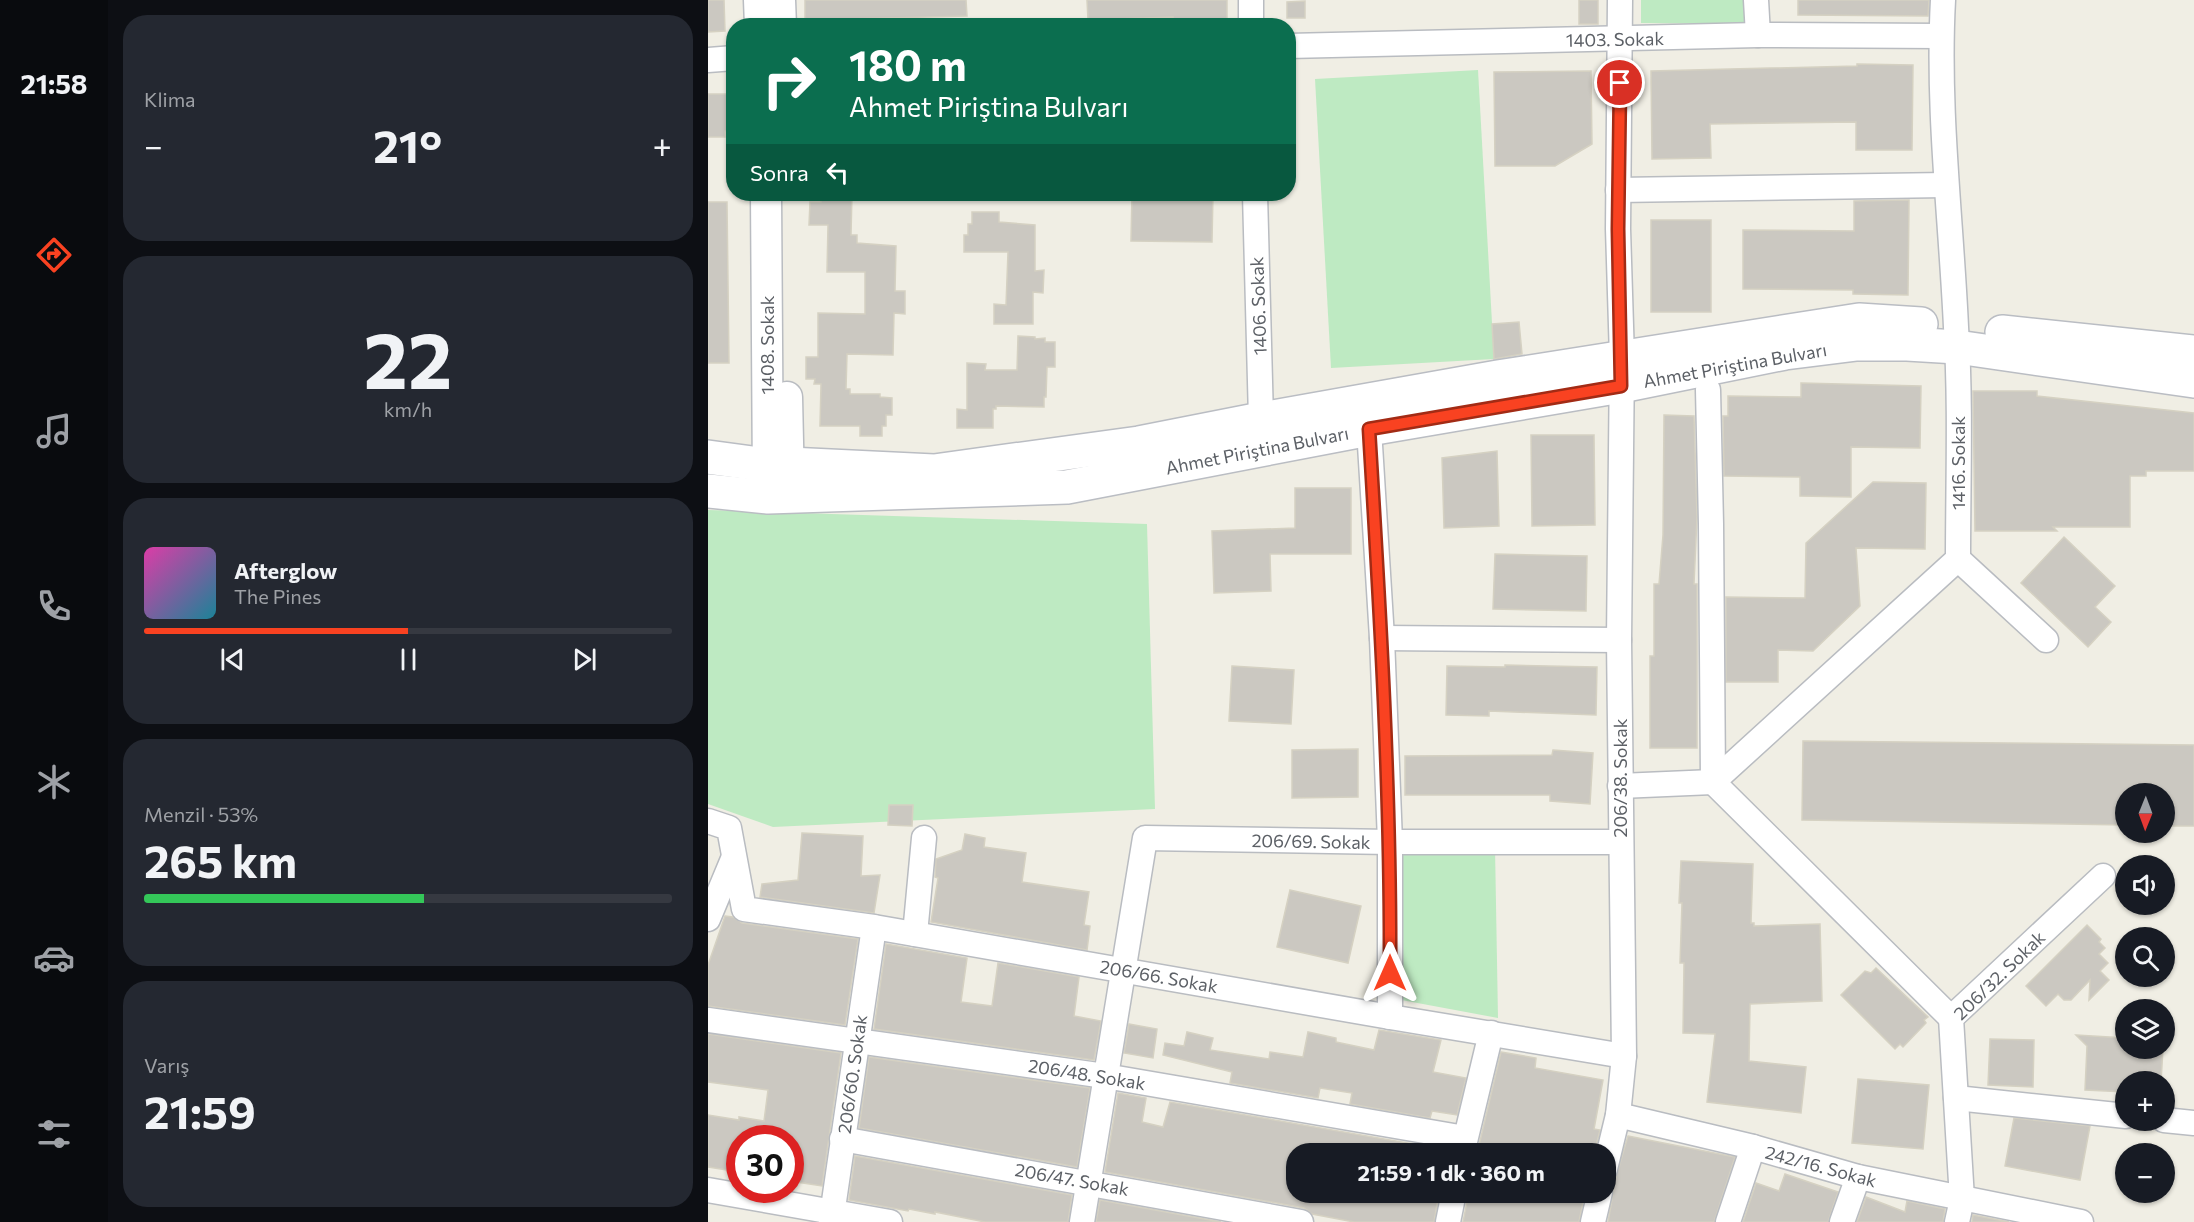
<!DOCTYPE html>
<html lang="tr">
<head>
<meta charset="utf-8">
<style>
	:root { --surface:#171b24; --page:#242831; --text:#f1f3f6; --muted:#9ea1a6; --line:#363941; --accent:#f94221 }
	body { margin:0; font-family:Commissioner,sans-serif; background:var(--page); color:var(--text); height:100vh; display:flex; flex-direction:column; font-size:22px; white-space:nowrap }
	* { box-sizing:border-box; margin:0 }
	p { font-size:20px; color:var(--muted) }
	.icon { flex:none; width:33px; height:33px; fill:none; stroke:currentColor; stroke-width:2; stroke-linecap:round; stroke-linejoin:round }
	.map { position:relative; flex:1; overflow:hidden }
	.side { display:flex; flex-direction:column; gap:15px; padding:15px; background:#0d0f14; width:600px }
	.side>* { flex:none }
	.hud { position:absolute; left:18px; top:18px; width:570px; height:183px; border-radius:24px; box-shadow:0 2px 4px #0004; background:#0b6e4f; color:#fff; overflow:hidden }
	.needle { width:39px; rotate:181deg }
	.buttons { position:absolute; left:1407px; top:783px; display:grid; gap:12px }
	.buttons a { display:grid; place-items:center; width:60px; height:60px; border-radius:50%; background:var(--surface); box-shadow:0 2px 4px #0004; font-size:30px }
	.speed { position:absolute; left:18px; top:1125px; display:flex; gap:12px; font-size:30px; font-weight:700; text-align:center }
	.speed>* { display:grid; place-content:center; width:78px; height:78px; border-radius:50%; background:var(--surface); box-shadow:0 2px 4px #0004; line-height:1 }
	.speed .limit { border:9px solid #d22; background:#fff; color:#111 }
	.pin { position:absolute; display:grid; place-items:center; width:51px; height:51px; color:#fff; margin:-26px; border:3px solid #fff; border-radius:50%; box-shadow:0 2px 6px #0007 }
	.me { position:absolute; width:66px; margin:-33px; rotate:0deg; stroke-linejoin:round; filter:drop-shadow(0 0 4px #0008) }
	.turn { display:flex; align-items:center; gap:21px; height:126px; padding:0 24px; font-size:27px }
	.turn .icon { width:78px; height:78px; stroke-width:2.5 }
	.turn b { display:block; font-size:42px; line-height:51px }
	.then { display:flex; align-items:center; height:57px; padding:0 24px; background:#0003; gap:12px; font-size:22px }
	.big { font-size:45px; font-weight:700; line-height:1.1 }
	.side .tile { flex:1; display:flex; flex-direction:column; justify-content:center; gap:9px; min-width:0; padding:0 21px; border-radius:24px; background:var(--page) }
	.side .dial { align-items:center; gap:0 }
	.dial b { font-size:78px; line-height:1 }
	.song { display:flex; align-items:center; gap:18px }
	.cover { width:72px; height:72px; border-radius:9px; background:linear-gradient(135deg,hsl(320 70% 55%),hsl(190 70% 35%)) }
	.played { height:6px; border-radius:3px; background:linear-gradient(90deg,var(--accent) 50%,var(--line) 50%) }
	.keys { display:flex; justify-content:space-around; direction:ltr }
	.heat { display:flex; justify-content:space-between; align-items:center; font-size:33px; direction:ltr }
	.charge { height:9px; border-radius:4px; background:linear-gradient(90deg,#34c759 53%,var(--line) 0) }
	.trip { position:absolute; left:578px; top:1143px; width:330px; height:60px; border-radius:24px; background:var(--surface); box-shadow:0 2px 4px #0004; font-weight:700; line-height:60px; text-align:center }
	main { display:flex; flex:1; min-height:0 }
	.tab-bar { display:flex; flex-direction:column; width:108px; justify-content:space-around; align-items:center; background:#090b0e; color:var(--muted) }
	.tab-bar .icon { width:42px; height:42px }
	.tab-bar .selected { color:var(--accent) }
	.tab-bar b { font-size:27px; color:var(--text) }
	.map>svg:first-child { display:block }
	.green { fill:#beeac2 }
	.building { fill:#cbc8c1; stroke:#d5d1c2; stroke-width:1.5 }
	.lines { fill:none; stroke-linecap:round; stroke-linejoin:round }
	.minor-casing { stroke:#b9bcc1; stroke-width:27 }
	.tertiary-casing { stroke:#b9bcc1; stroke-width:33 }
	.secondary-casing { stroke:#babdc3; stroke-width:36 }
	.minor { stroke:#fff; stroke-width:24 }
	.tertiary { stroke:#fff; stroke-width:30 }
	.secondary { stroke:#fff; stroke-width:33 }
	.route-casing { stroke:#a22b15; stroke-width:15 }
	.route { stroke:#f94221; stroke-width:10 }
	.labels { text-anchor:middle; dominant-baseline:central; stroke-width:4.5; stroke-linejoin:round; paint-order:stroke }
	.street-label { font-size:18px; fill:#5c6066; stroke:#fff }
</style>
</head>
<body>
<main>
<nav class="tab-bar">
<b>21:58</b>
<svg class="icon selected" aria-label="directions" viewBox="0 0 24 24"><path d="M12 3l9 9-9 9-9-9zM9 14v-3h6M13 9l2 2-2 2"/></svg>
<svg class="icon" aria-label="music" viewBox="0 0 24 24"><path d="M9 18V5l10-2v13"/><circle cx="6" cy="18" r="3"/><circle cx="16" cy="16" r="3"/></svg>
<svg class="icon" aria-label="phone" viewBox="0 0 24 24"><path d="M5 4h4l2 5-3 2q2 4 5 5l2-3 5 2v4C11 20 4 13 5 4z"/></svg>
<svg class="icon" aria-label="climate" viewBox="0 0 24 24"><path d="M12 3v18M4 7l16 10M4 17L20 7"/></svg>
<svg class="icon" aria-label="car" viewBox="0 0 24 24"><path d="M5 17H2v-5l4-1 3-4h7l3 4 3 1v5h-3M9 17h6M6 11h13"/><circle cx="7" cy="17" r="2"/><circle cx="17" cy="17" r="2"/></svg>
<svg class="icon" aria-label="filters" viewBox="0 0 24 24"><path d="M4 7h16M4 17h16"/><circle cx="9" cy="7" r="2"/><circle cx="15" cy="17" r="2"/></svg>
</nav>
<section class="side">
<div class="tile"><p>Klima</p>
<div class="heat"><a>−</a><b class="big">21°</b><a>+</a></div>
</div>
<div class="tile dial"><b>22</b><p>km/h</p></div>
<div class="tile">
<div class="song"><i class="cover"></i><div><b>Afterglow</b><p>The Pines</p></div></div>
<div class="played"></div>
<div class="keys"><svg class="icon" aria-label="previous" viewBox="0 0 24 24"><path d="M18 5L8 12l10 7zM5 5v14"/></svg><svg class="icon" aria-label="pause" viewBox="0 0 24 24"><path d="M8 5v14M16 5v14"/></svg><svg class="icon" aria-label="next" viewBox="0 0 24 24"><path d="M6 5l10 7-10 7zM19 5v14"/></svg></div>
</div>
<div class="tile"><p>Menzil · 53%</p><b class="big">265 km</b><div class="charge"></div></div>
<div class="tile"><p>Varış</p><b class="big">21:59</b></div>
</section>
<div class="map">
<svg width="1486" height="1222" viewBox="0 0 1486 1222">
	<rect width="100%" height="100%" fill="#f0eee4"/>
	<!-- green -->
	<g class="green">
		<path d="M 933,0 L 1038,0 L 1038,24 L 933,23 Z"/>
		<path d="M 770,70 L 786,359 L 623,368 L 607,79 Z"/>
		<path d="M 0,510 L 439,524 L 447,809 L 65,827 L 0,804 Z"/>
		<path d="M 787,847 L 790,1018 L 688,999 L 689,851 Z"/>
	</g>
	<!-- building -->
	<g class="building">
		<path d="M 0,0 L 16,0 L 17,31 L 0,32 Z"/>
		<path d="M 97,0 L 258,0 L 259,16 L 97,20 Z"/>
		<path d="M 379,0 L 519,0 L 519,24 L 465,24 L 465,17 L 380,20 Z"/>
		<rect x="871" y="0" width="19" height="24"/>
		<path d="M 1090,0 L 1221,0 L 1220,16 L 1090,15 Z"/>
		<path d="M 597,1 L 597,18 L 579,18 L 579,2 Z"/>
		<path d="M 1149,64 L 1205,65 L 1204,150 L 1148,150 L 1148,122 L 1002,124 L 1003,158 L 944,159 L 943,71 L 1149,66 Z"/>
		<path d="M 883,71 L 884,144 L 847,166 L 787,166 L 786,72 Z"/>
		<path d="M 0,94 L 22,94 L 22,130 L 17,131 L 17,137 L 0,137 Z"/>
		<path d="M 113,194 L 144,194 L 143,235 L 149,235 L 149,243 L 188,246 L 187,291 L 197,291 L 197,314 L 186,313 L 185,355 L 139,354 L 138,389 L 142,389 L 142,394 L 172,394 L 172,397 L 184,398 L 184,415 L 178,415 L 178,426 L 174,426 L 174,436 L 152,436 L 152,426 L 112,426 L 113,384 L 106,384 L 107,379 L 98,379 L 98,357 L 110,357 L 110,313 L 157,314 L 157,272 L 119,272 L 120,225 L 101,225 L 102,202 L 113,202 Z"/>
		<path d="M 424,194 L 505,194 L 504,242 L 423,241 Z"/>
		<path d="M 1201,200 L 1200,295 L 1145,294 L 1145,290 L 1035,289 L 1035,230 L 1146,231 L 1146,201 Z"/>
		<path d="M 0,202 L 19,202 L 21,363 L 0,363 Z"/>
		<path d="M 264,212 L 291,212 L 291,222 L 327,225 L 327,271 L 336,270 L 335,293 L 325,292 L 325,324 L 286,324 L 286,304 L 298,305 L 300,252 L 256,252 L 256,235 L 260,235 L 260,224 L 264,224 Z"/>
		<rect x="943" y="220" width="60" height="92"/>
		<path d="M 811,322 L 814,354 L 786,359 L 784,324 Z"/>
		<path d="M 310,336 L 327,337 L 327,339 L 337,338 L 337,342 L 347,342 L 347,367 L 339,367 L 338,397 L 336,397 L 336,407 L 288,406 L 288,409 L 285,409 L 285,428 L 249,428 L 249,409 L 259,410 L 259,363 L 278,364 L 277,370 L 309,370 Z"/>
		<path d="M 1093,383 L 1213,386 L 1212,448 L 1143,447 L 1143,497 L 1092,496 L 1092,477 L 1016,476 L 1015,416 L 1020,416 L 1020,396 L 1093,397 Z"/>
		<path d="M 1265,391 L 1329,391 L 1329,396 L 1486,413 L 1486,471 L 1438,471 L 1438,476 L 1422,476 L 1422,527 L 1345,527 L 1349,531 L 1267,531 Z"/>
		<path d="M 956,415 L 986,416 L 989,517 L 986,584 L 989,584 L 989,748 L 942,748 L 942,656 L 946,656 L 946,584 L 951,584 L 955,535 Z"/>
		<path d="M 823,435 L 886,435 L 887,525 L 824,526 Z"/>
		<path d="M 789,451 L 791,526 L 736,528 L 734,458 Z"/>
		<path d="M 1165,482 L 1218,483 L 1217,549 L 1148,548 L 1152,606 L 1105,651 L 1070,650 L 1070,682 L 1018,682 L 1018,597 L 1097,598 L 1098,543 Z"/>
		<path d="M 587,488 L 643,488 L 643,554 L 562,554 L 563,591 L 506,593 L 504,531 L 587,528 Z"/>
		<path d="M 1356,537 L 1407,586 L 1387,607 L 1403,622 L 1380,647 L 1313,583 Z"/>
		<path d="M 787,554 L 879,556 L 878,611 L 785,609 Z"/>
		<path d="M 797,665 L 889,667 L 888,715 L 781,711 L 781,716 L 738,715 L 739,666 L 797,667 Z"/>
		<path d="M 524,666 L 586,670 L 583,724 L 521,721 Z"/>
		<path d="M 1095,741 L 1486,745 L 1486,826 L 1456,826 L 1456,794 L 1418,794 L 1418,825 L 1094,820 Z"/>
		<path d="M 650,749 L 650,797 L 584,798 L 584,750 Z"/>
		<path d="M 845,750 L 885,753 L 882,804 L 842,801 L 842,795 L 697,795 L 697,756 L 844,755 Z"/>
		<path d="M 181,805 L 205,805 L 204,826 L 180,825 Z"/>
		<path d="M 94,833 L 155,836 L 153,876 L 172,875 L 166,913 L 52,897 L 54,884 L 90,880 Z"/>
		<path d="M 257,834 L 277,838 L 276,847 L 318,853 L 314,882 L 381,892 L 376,925 L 382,926 L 379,950 L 223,922 L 230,878 L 227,877 L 228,859 L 254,850 Z"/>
		<path d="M 973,861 L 1045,864 L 1043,923 L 1046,923 L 1046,926 L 1112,924 L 1114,1001 L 1042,1004 L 1041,1061 L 1098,1067 L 1093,1113 L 999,1102 L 1007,1034 L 975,1033 L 976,963 L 972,963 L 974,903 L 971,903 Z"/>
		<path d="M 582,890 L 653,906 L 640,963 L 569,947 Z"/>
		<path d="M 17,916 L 25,917 L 34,923 L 150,939 L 137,1025 L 0,1006 L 0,965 Z"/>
		<path d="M 1379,925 L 1393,939 L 1391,942 L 1397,948 L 1391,954 L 1400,963 L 1392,971 L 1401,980 L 1381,1000 L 1382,980 L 1363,1000 L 1356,1000 L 1350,994 L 1338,1006 L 1318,986 Z"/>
		<path d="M 178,944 L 259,958 L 253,1002 L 284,1006 L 290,963 L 371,977 L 366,1016 L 393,1021 L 386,1060 L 166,1029 Z"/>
		<path d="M 1168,968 L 1220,1017 L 1216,1020 L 1218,1023 L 1195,1047 L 1192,1044 L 1187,1049 L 1133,995 L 1157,971 L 1163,973 Z"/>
		<path d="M 421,1024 L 449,1029 L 445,1058 L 416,1053 Z"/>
		<path d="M 671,1030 L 733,1040 L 725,1072 L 758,1078 L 749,1115 L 724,1111 L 722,1118 L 642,1104 L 644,1093 L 612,1088 L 610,1098 L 522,1083 L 524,1072 L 455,1055 L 457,1043 L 476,1046 L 479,1032 L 505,1038 L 502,1050 L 561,1059 L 562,1052 L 595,1057 L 600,1032 L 628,1038 L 628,1042 L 666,1050 Z"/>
		<path d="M 0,1034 L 133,1053 L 114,1186 L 82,1181 L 82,1138 L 32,1138 L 32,1172 L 0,1167 L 0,1115 L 31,1120 L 31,1117 L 56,1121 L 60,1090 L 0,1082 Z"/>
		<path d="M 1368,1035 L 1418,1038 L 1418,1048 L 1455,1048 L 1453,1082 L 1418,1082 L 1418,1092 L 1377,1090 L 1379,1046 Z"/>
		<path d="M 1282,1039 L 1326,1040 L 1325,1087 L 1280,1085 Z"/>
		<path d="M 793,1052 L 828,1058 L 827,1068 L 895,1080 L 886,1129 L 892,1130 L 886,1154 L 769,1154 Z"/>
		<path d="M 161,1057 L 382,1088 L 369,1167 L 151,1128 Z"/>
		<path d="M 1150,1079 L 1221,1085 L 1215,1149 L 1144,1143 Z"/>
		<path d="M 410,1093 L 438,1098 L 434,1122 L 455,1127 L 462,1102 L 717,1146 L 715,1154 L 588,1154 L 588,1192 L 731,1192 L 726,1222 L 646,1222 L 604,1214 L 596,1208 L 397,1172 Z"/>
		<path d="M 1306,1118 L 1382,1126 L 1372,1180 L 1297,1166 Z"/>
		<path d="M 920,1136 L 1027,1157 L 1006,1222 L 900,1222 L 908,1177 Z"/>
		<path d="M 147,1156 L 364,1195 L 360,1222 L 277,1222 L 227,1212 L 227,1214 L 201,1209 L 200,1211 L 141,1200 Z"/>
		<path d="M 1077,1174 L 1130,1192 L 1120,1222 L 1035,1222 L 1048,1183 L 1071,1191 Z"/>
		<path d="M 761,1192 L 796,1192 L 821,1197 L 822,1192 L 832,1192 L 875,1202 L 871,1222 L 755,1222 Z"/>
		<path d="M 1158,1197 L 1197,1212 L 1199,1201 L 1237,1209 L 1235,1222 L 1149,1222 Z"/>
		<path d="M 392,1200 L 513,1222 L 388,1222 Z"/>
		<path d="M 1265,1215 L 1301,1222 L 1264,1222 Z"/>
	</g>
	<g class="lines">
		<!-- minor casing -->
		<g class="minor-casing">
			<g id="minor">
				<path d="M 543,0 L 543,26"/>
				<path d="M 1048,0 L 1050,35"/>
				<path d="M 580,46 L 1050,35 L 1233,36"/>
				<path d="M 0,60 L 26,58"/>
				<path d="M 910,190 L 1238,185"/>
				<path d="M 547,194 L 553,419"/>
				<path d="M 1000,390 L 1003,524 L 1005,782"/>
				<path d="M 661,429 L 674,638 L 682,842 L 682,1017"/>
				<path d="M 1250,559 L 1338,640"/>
				<path d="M 674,638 L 911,640"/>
				<path d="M 1005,782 L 1250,559 C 1250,482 1253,404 1248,327 C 1243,218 1229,109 1235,0"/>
				<path d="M 1005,782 L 1243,1018"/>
				<path d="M 912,786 L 1005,782"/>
				<path d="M 0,821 L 21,828 L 36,909 L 166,927 L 682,1017 L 916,1056"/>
				<path d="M 0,919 L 25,859"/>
				<path d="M 207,934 L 216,838"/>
				<path d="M 1243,1018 L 1395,876"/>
				<path d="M 1243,1018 L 1254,1199 L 1249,1222"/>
				<path d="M 0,1020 L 397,1076 L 757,1138"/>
				<path d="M 1248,1098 L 1418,1116"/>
				<path d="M 910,1115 L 1045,1147 L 1150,1177 L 1373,1222"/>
				<path d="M 1456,1120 L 1486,1123"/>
				<path d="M 134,1139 L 593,1222"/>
				<path d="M 754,1154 L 783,1033"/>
				<path d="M 897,1169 L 910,1115 L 916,1056 L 911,640 L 914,358 L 910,229 L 912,0"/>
				<path d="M 0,1190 L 182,1222"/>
				<path d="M 123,1222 L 166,927"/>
				<path d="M 374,1222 L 437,838 L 682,842 L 912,842"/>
				<path d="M 740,1222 L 746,1192"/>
				<path d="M 885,1222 L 892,1192"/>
				<path d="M 1020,1222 L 1045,1147"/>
				<path d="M 1134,1222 L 1150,1177"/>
			</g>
		</g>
		<!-- tertiary casing -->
		<g class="tertiary-casing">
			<g id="tertiary">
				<path d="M 51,0 L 52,26"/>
				<path d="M 72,0 L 73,26"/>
				<path d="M 58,194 L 60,487"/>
				<path d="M 79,397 L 81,487"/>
			</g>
		</g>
		<!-- secondary casing -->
		<g class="secondary-casing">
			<g id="secondary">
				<path d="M 1294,332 L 1486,352"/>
				<path d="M 0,457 L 59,465 L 81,464 L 226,471 L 431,443 L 553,419 L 790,377 L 1151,320 L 1213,324"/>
				<path d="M 0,491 L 60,497 L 359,487 L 661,429 L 913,386 L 1077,353 L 1149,344 L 1199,344 L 1249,347 L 1486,381"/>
			</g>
		</g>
		<!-- minor -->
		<use href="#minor" class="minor"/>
		<!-- tertiary -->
		<use href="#tertiary" class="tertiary"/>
		<!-- secondary -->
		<use href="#secondary" class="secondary"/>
	</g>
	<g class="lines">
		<!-- route casing -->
		<g class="route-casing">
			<path id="route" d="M 682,973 C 683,791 672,610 661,429 L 913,386 L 910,229 L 912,83"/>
		</g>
		<!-- route -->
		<use href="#route" class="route"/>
	</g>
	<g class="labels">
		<!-- street labels -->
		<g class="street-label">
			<text transform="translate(907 39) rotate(-1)">1403. Sokak</text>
			<text transform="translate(550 306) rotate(-92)">1406. Sokak</text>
			<text transform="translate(59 345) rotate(-90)">1408. Sokak</text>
			<text transform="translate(1027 365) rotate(-10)">Ahmet Piriştina Bulvarı</text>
			<text transform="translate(549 450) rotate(-11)">Ahmet Piriştina Bulvarı</text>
			<text transform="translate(1250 463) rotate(-90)">1416. Sokak</text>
			<text transform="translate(912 778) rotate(-90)">206/38. Sokak</text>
			<text transform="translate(603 841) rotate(1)">206/69. Sokak</text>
			<text transform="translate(1291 975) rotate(-44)">206/32. Sokak</text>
			<text transform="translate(451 976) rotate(10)">206/66. Sokak</text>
			<text transform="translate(144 1074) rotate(-82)">206/60. Sokak</text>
			<text transform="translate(379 1074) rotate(9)">206/48. Sokak</text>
			<text transform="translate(1113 1166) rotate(15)">242/16. Sokak</text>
			<text transform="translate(364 1179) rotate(10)">206/47. Sokak</text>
		</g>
	</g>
</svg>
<div class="buttons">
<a><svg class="needle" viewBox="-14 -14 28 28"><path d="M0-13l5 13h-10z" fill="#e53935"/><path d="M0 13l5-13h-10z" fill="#9ea1a6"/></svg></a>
<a><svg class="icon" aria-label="sound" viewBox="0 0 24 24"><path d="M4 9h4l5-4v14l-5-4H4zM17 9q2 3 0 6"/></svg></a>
<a><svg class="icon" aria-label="search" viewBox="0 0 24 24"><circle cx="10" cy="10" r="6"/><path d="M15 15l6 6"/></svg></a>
<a><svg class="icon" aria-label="layers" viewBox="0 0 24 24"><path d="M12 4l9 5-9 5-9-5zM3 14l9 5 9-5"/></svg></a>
<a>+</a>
<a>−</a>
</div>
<div class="speed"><div class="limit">30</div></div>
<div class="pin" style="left:912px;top:83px;background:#d93025"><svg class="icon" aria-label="arrive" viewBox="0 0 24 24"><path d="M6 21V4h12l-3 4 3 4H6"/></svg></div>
<svg class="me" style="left:682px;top:973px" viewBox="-20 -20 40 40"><path d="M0-17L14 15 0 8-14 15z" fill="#f94221" stroke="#fff" stroke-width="4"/></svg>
<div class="trip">21:59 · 1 dk · 360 m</div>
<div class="hud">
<div class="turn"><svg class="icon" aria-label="right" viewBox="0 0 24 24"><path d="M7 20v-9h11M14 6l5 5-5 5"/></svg><div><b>180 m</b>Ahmet Piriştina Bulvarı</div></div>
<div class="then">Sonra<svg class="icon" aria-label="left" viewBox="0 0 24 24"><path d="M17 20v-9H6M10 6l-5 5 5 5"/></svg></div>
</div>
</div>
</main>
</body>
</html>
